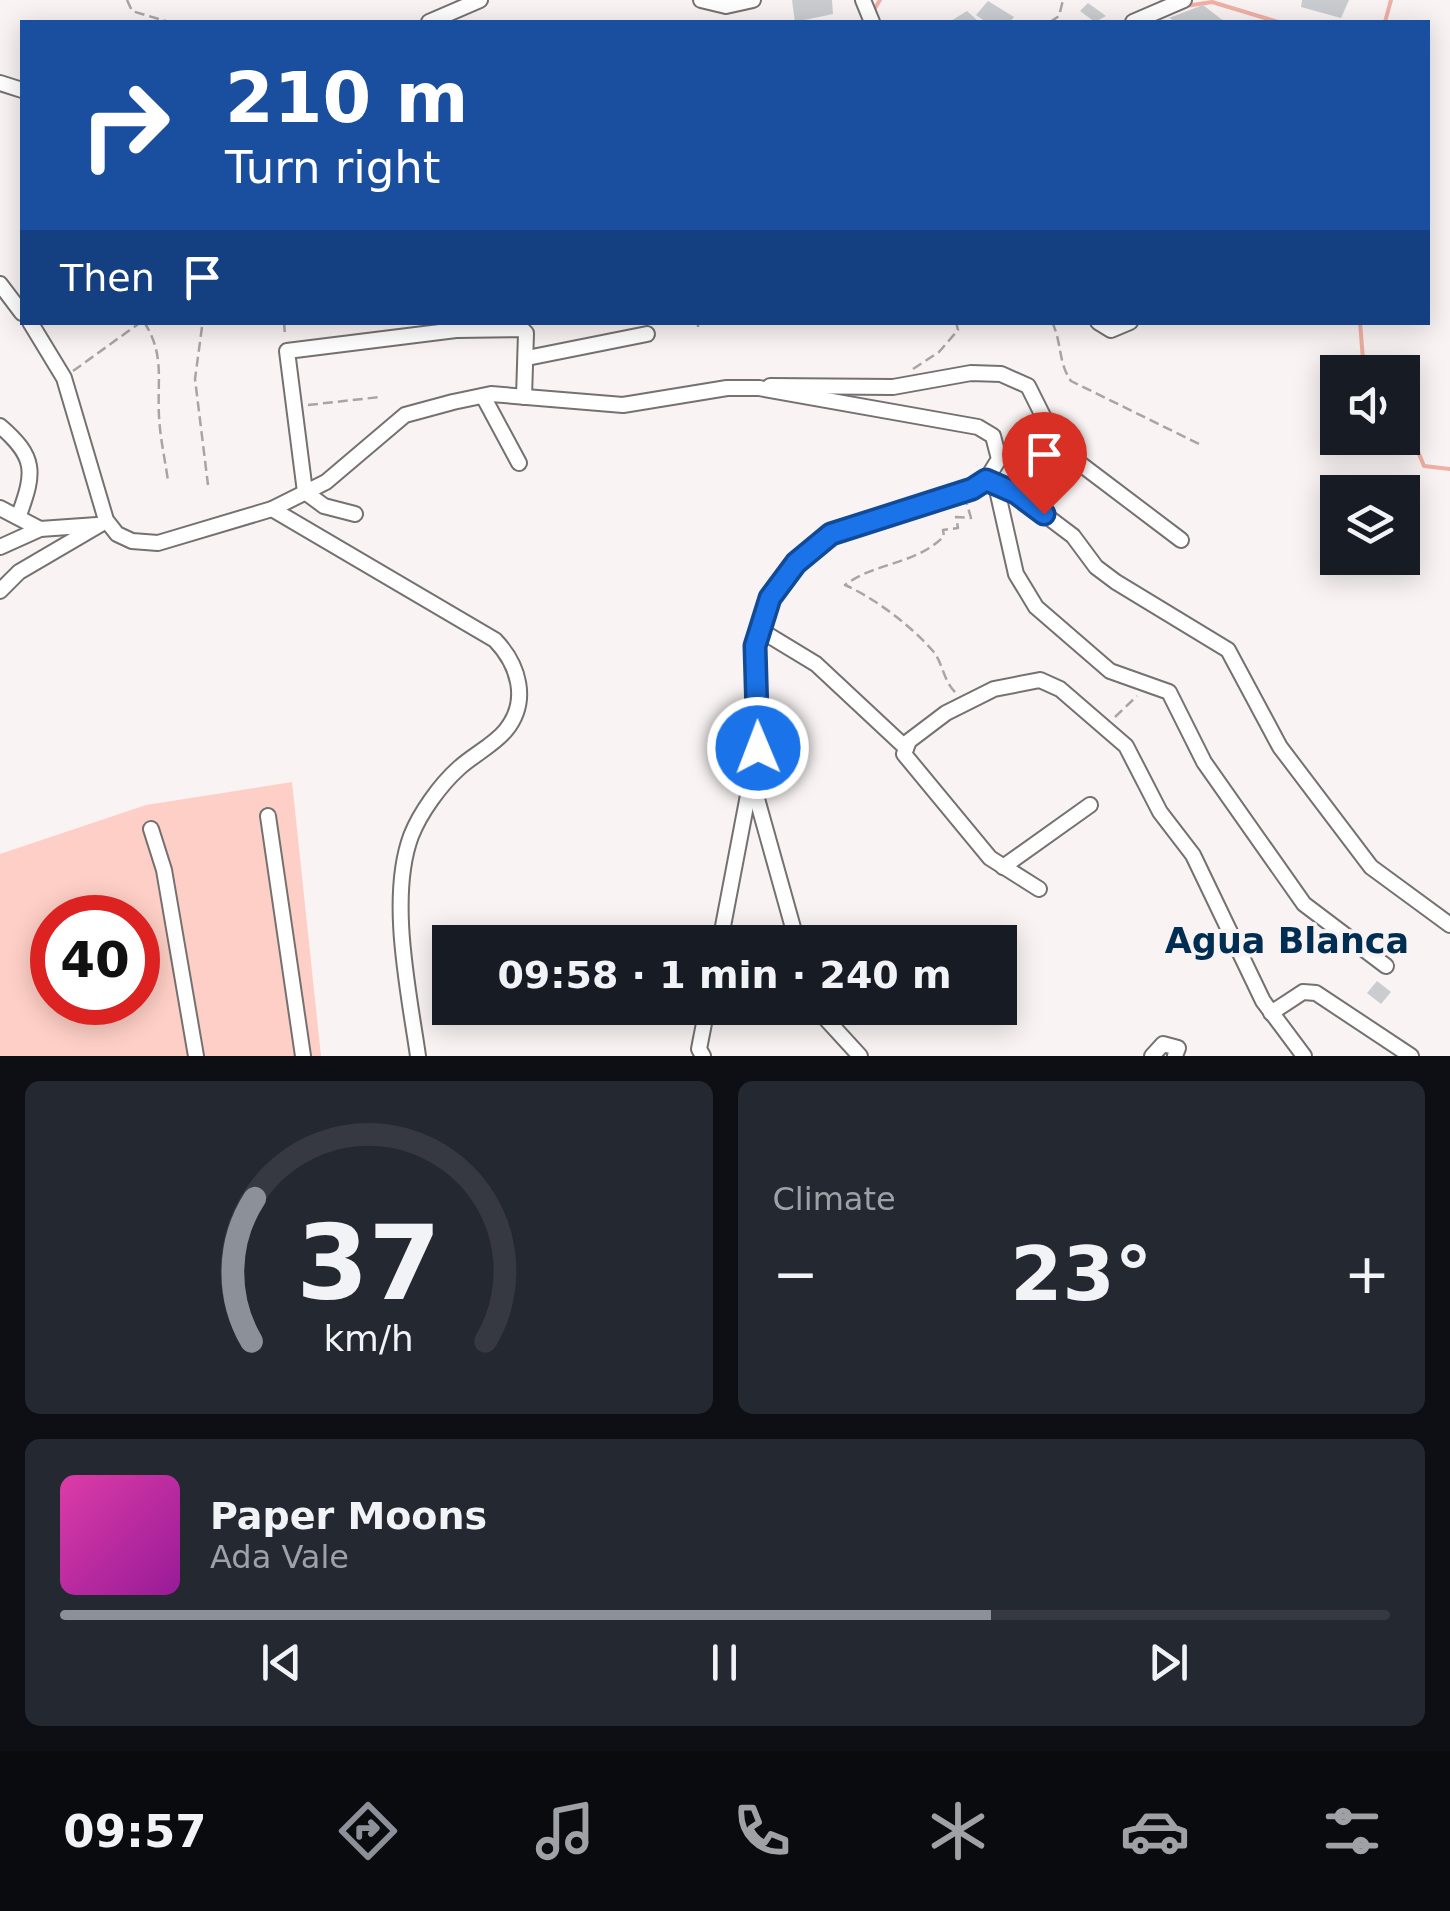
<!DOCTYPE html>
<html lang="en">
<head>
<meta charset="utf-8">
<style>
	:root { --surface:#171b24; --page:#242831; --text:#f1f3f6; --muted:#9ea1a6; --line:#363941; --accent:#8c9099 }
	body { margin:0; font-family:"DejaVu Sans",sans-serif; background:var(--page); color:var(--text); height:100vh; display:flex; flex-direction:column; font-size:38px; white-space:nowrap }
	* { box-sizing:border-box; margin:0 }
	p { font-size:32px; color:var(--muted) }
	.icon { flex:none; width:55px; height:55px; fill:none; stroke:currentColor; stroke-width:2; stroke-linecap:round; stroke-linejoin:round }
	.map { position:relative; height:1056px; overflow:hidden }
	.details { display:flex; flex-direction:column; gap:25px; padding:25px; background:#0d0f14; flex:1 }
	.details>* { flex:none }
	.top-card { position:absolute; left:20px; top:20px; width:1410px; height:305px; border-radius:0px; box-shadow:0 5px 25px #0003; background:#1a4fa0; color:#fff; overflow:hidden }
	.fabs { position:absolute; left:1320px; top:355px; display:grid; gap:20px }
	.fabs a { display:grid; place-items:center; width:100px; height:100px; border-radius:0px; background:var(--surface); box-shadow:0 5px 25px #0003; font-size:50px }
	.speed { position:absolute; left:30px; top:895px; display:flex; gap:20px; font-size:50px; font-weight:700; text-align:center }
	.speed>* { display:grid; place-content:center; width:130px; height:130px; border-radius:50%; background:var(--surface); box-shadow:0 5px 25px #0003; line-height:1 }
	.speed .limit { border:15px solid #d22; background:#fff; color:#111 }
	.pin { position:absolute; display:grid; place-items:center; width:85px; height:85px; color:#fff; margin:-102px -42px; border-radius:50% 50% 50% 0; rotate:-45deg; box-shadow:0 0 10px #0007 }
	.pin .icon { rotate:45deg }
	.me { position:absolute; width:110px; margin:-55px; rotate:359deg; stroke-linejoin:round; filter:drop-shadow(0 0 8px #0008) }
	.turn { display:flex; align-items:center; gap:35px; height:210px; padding:0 40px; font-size:45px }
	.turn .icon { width:130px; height:130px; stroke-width:2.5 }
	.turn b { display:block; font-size:70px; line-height:85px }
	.then { display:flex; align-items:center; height:95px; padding:0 40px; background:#0003; gap:20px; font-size:38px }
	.big { font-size:75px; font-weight:700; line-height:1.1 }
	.details .widget { flex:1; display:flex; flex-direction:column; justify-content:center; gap:15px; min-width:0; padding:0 35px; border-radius:15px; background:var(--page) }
	.details .dial { align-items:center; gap:0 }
	.dial svg { height:260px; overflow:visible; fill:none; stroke:var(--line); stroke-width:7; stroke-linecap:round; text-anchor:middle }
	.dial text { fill:var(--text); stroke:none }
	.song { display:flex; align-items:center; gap:30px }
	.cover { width:120px; height:120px; border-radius:15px; background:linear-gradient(135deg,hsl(320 70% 55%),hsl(300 70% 35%)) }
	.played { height:10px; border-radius:5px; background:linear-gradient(90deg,var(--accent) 70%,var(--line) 70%) }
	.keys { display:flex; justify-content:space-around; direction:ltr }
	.heat { display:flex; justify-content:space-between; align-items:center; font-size:55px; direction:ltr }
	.details .tiles { flex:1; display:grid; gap:25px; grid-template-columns:1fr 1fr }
	.widget:last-child { grid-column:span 2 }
	.trip { position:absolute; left:432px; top:925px; width:585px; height:100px; border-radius:0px; background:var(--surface); box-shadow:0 5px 25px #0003; font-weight:700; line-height:100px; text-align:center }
	.tab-bar { display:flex; height:160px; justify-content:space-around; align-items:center; background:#090b0e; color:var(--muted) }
	.tab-bar .icon { width:70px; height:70px }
	.tab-bar .on { color:var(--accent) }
	.tab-bar b { font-size:45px; color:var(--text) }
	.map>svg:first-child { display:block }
	.green { fill:#fecfc6; fill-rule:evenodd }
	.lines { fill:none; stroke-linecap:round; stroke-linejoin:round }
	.stream { stroke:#f0b0a5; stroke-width:4 }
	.building { fill:#cacdd0 }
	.minor-casing { stroke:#757170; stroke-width:18 }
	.path { stroke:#a9a5a4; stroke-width:2.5; stroke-dasharray:10 5; stroke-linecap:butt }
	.minor { stroke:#fff; stroke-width:14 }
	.route-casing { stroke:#114b97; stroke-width:25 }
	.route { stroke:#1a73e8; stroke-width:18 }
	.labels { text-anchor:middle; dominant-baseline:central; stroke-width:8; stroke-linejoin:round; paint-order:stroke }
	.neighbourhood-label { font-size:35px; font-weight:bold; fill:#002e52; stroke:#f9f4f3 }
</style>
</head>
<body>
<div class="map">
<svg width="1450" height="1056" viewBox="0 0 1450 1056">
	<rect width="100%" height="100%" fill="#f9f4f3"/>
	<!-- green -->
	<path class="green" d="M 292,782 L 321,1056 L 0,1056 L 0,854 L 146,805 ZM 52,918 L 138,918 L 138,1002 L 52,1002 Z"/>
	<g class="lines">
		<!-- stream -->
		<g class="stream">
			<path d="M 1186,6 L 1212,2 L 1278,22"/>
			<path d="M 872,13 L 880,0"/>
			<path d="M 1385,22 L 1391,0"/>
			<path d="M 1360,322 L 1364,372"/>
			<path d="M 1402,413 L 1424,466 L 1450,469"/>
		</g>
	</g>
	<!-- building -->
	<g class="building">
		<path d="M 792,0 L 832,0 L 833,14 L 795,22 Z"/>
		<path d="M 1302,0 L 1349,0 L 1341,18 L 1301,7 Z"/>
		<path d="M 988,1 L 1014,17 L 1010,22 L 986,22 L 976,15 Z"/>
		<path d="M 1088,3 L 1106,16 L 1095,22 L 1080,11 Z"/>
		<path d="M 1203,5 L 1225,22 L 1177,22 L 1169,18 Z"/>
		<path d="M 967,11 L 979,22 L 949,22 Z"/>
		<path d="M 1377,981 L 1391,992 L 1381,1004 L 1367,993 Z"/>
	</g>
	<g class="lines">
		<!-- minor casing -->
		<g class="minor-casing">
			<g id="minor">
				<path d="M 701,0 L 726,6 L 753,0"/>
				<path d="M 863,0 L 872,22"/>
				<path d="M 429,22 L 480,0"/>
				<path d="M 1133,22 L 1184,0"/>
				<path d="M 0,83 L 22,90"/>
				<path d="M 0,284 L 22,313"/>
				<path d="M 30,322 L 64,378 L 106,520 L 117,534 L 132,541 L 158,543 L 272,509 L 326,482 L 405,415 L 453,402 L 491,394 L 623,405 L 727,388 L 759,388 L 978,427 L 993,436 L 999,459 L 986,480 L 972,489 L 831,534 L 796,563 L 770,597 L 755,646 L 757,748 L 720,942"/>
				<path d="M 1098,322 L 1111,330 L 1130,322"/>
				<path d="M 527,358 L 647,334"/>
				<path d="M 770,386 L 893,387 L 971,373 L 1001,374 L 1028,386 L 1055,440 L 1070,456 L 1181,540"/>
				<path d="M 483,396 L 519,463"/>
				<path d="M 0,426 C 36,457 35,472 19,515"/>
				<path d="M 986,480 L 1016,493 L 1073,536 L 1096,567 L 1116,582 L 1228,650 L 1280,747 L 1371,867 L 1450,925"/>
				<path d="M 995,481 L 1016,574 L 1036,607 L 1110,671 L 1169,692 L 1204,762 L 1304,904 L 1386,966"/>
				<path d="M 0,508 L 40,529"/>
				<path d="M 272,509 L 495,640 C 518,664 530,700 506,730 C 494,745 473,755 459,768 C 440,785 420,813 411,836 C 388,898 409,993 418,1056"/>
				<path d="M 355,514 L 324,506 L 305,492 L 287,351 L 456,330 L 522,329 L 526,333 L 524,397"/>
				<path d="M 0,547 L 40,529 L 97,525"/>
				<path d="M 0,591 L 19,572 L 101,524"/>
				<path d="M 760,630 L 816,664 L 906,748"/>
				<path d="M 752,781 L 797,942"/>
				<path d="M 268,816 L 303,1056"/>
				<path d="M 151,829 L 164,870 L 196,1056"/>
				<path d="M 1003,867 L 1090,805"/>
				<path d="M 1039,889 L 990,858 L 904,754 L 909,741 L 946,713 L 994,689 L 1040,680 L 1060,689 L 1126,746 L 1160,812 L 1193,855 L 1263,1001 L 1304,1056"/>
				<path d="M 816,1008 L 860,1056"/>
				<path d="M 1271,1013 L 1303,992 L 1316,993 L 1411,1056"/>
				<path d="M 703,1056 L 699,1049 L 707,1008"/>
				<path d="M 1152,1056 L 1163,1044 L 1178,1048 L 1175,1056"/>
			</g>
		</g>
		<!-- path -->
		<g class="path">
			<path d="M 127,0 L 132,11 L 169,22"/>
			<path d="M 1050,22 L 1059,16 L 1063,0"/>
			<path d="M 144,322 C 165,354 157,380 159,416 C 160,438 165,459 168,481"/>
			<path d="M 284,322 L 285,336"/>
			<path d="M 698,322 L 698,327"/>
			<path d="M 1052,322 C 1062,342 1058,363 1071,381 L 1199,444"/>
			<path d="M 202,327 L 195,379 L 208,485"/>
			<path d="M 913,369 L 939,352 L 958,330 L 956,322"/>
			<path d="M 73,371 L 141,322"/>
			<path d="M 308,405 L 380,397"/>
			<path d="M 955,692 C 943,680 943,663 933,651 C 910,625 876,599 845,585 C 875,562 916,565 944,536 L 943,530 L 958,528 L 956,517 L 971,518 L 967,504"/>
			<path d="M 1115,717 L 1137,696"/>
		</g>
		<!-- minor -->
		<use href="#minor" class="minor"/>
	</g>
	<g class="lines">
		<!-- route casing -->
		<g class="route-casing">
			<path id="route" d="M 758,748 L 755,646 L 770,598 L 796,563 L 831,534 L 972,489 L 986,480 L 1016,493 L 1044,514"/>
		</g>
		<!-- route -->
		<use href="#route" class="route"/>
	</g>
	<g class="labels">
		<!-- neighbourhood labels -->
		<g class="neighbourhood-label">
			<text x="1287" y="941">Agua Blanca</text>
		</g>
	</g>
</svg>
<div class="fabs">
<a><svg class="icon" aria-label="sound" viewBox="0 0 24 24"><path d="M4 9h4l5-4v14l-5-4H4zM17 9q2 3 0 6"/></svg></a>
<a><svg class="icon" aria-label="layers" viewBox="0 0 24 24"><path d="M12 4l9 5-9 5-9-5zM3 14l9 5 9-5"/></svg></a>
</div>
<div class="speed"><div class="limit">40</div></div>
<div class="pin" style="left:1044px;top:514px;background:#d93025"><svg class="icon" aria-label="arrive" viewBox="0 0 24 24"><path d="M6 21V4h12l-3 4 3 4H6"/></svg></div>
<svg class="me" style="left:758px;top:748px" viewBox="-20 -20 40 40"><circle r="17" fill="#1a73e8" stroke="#fff" stroke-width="3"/><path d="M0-11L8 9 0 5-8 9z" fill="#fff"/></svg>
<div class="trip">09:58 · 1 min · 240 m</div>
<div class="top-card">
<div class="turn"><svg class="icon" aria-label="right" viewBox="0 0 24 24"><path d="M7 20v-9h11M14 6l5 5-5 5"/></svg><div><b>210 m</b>Turn right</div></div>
<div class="then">Then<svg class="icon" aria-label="arrive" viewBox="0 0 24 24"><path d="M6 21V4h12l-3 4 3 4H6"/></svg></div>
</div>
</div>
<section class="details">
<div class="tiles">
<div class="widget dial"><svg viewBox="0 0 100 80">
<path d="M14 69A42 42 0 1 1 86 69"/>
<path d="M14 69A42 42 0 0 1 15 25" stroke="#8c9099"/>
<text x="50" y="56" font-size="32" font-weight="700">37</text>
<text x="50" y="72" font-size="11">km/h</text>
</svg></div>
<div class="widget"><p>Climate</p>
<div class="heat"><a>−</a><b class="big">23°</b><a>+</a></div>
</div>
<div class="widget">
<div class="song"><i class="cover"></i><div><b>Paper Moons</b><p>Ada Vale</p></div></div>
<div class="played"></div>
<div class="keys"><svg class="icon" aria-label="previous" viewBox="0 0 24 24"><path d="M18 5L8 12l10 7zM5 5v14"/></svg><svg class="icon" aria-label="pause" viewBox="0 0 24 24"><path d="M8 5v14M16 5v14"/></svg><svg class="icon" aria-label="next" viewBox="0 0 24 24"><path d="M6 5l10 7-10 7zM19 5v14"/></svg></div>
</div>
</div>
</section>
<nav class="tab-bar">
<b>09:57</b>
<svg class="icon on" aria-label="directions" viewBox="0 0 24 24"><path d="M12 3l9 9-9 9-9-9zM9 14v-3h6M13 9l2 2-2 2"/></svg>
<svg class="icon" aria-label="music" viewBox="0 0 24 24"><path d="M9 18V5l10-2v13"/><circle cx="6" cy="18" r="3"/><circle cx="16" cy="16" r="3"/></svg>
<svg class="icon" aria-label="phone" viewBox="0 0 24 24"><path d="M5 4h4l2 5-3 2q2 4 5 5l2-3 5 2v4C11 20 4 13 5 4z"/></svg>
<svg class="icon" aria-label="climate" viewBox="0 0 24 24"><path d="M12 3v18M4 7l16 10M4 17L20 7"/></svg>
<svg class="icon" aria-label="car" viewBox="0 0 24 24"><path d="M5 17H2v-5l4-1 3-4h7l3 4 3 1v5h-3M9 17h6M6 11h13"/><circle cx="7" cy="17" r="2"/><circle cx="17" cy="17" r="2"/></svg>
<svg class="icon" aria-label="filters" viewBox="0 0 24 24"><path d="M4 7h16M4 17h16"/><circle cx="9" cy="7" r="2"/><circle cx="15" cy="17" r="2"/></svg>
</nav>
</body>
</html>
